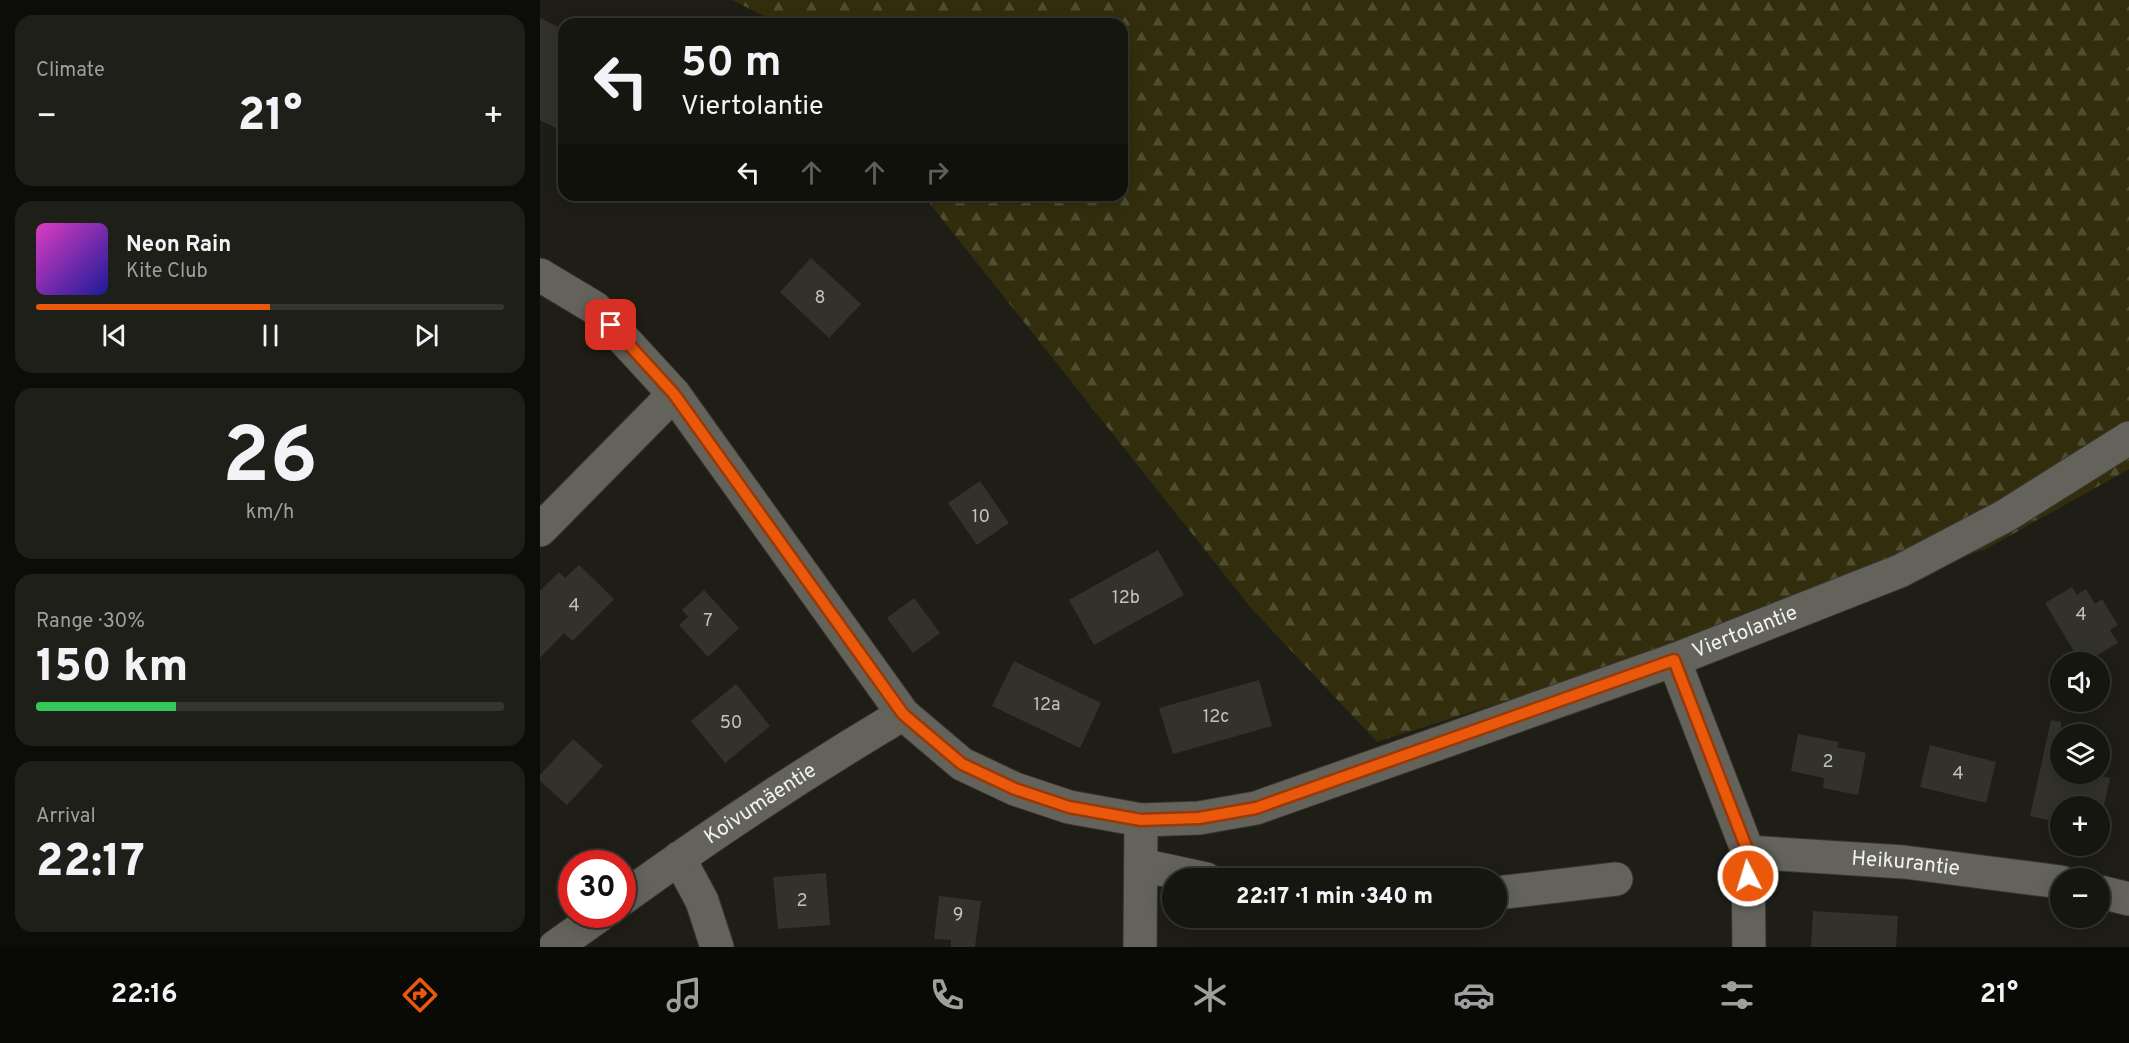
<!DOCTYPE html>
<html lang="en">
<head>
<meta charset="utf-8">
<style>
	:root { --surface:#161610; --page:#1f1f19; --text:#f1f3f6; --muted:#9e9f9f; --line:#353530; --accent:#ea580c }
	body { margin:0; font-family:Overpass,sans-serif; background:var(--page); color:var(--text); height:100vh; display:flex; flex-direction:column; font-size:22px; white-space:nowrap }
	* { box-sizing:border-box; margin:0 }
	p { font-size:20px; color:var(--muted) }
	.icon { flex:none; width:33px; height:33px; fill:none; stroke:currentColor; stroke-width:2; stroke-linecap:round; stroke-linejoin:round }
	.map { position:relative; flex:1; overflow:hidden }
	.details { display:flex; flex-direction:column; gap:15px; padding:15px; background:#0c0c09; width:540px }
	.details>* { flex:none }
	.banner { position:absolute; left:18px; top:18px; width:570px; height:183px; border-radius:18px; box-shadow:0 3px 15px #0003,0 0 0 2px var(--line); background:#161610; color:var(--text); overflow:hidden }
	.fabs { position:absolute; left:1510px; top:652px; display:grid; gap:12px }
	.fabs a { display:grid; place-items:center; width:60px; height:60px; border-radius:50%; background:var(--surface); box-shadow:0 3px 15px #0003,0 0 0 2px var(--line); font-size:30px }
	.speed { position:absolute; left:18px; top:850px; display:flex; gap:12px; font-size:30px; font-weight:700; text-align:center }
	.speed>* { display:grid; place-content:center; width:78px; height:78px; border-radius:50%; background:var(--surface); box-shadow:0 3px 15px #0003,0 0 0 2px var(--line); line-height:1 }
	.speed .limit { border:9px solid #d22; background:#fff; color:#111 }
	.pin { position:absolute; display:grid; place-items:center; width:51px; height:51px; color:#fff; margin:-26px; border-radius:12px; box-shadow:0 3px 9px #0006 }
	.me { position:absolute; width:66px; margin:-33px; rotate:355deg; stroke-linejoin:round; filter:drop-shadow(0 0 4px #0008) }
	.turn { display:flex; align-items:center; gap:21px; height:126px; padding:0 24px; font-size:27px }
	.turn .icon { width:78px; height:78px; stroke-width:2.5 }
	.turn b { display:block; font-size:42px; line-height:51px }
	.lanes { display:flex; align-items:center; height:57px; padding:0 24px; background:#0003; justify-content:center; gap:30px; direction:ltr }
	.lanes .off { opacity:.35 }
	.big { font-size:45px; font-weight:800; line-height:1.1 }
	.details .tile { flex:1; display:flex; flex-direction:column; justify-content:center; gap:9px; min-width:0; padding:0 21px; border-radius:18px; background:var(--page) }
	.details .dial { align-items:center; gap:0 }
	.dial b { font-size:78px; line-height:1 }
	.song { display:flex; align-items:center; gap:18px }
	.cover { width:72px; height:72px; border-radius:9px; background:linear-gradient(135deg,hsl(310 70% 55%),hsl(240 70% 35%)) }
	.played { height:6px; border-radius:3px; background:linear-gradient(90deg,var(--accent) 50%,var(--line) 50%) }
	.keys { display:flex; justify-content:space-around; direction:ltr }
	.heat { display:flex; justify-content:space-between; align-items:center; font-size:33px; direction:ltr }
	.charge { height:9px; border-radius:4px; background:linear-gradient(90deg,#34c759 30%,var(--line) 0) }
	.trip { position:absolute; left:622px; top:868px; width:345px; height:60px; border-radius:30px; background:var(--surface); box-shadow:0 3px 15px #0003,0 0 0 2px var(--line); font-weight:800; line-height:60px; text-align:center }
	.tab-bar { display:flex; height:96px; justify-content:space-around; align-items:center; background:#090906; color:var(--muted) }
	.tab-bar .icon { width:42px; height:42px }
	.tab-bar .on { color:var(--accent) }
	.tab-bar b { font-size:27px; color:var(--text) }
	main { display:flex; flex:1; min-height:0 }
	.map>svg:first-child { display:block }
	.forest { fill:url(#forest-firs) }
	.building { fill:#32312a }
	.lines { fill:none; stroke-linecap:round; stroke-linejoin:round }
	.minor-casing { stroke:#373732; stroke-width:35 }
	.minor { stroke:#64635b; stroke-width:33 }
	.route-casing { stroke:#983908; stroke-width:15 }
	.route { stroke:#ea580c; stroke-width:10 }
	.labels { text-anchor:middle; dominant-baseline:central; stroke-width:6; stroke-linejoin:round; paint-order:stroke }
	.number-label { font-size:18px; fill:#c2c2bc }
	.street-label { font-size:21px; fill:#f2f2ed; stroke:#15140d }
</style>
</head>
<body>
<main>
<section class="details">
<div class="tile"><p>Climate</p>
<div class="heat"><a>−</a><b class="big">21°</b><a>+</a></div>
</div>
<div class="tile">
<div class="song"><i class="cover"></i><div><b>Neon Rain</b><p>Kite Club</p></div></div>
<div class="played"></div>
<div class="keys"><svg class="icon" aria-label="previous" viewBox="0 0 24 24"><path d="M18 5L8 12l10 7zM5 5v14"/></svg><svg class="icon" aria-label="pause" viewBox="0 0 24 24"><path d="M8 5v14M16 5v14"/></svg><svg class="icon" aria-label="next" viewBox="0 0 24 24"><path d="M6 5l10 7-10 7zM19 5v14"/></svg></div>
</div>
<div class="tile dial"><b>26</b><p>km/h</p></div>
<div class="tile"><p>Range · 30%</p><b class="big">150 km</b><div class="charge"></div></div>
<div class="tile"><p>Arrival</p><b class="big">22:17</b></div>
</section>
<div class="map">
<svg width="1589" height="947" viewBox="0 0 1589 947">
	<defs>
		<pattern id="forest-firs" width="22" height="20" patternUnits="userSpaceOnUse" patternTransform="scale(1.5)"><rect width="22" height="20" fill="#322e0d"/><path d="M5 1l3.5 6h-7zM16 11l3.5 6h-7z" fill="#504d31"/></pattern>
	</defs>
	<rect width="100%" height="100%" fill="#1e1d16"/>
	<!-- forest -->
	<path class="forest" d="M 192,0 L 1589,0 L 1589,469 L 1446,549 L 837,742 L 711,608 L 383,195 L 582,195 L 582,24 L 240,24 Z"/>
	<!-- building -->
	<g class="building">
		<path d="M 0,18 L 24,30 L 24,132 L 0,120 Z"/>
		<path d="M 271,258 L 321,304 L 289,338 L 240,292 Z"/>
		<path d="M 440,481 L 469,523 L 437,545 L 408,503 Z"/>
		<path d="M 618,550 L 644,595 L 554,645 L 529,600 Z"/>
		<path d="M 39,565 L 74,599 L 33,641 L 24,633 L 0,658 L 0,591 L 19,572 L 25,578 Z"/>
		<path d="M 1532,587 L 1537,595 L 1546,589 L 1555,604 L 1562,599 L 1578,625 L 1570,630 L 1578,643 L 1544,663 L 1541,663 L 1505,603 Z"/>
		<path d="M 164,590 L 199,628 L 168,657 L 139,625 L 148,617 L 142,610 Z"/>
		<path d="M 374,598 L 400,633 L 373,653 L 347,618 Z"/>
		<path d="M 474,661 L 561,703 L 540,748 L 452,706 Z"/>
		<path d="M 719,680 L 732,726 L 633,754 L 619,708 Z"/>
		<path d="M 196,684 L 230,726 L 185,763 L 151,721 Z"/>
		<path d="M 1511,720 L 1521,722 L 1521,774 L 1552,774 L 1570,778 L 1560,824 L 1560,807 L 1521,807 L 1521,823 L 1490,816 Z"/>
		<path d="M 1258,734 L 1299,742 L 1297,747 L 1326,753 L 1318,795 L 1283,788 L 1284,778 L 1251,771 Z"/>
		<path d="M 33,739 L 63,766 L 27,805 L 0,781 L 0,775 Z"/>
		<path d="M 1390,745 L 1456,762 L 1446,803 L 1380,787 Z"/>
		<path d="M 286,873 L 290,925 L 238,929 L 233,877 Z"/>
		<path d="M 399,896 L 441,901 L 435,947 L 411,947 L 411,940 L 394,939 Z"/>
		<path d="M 1273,911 L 1358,916 L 1356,947 L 1271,947 Z"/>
	</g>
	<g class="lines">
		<!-- minor casing -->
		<g class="minor-casing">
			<g id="minor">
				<path id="s1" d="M 0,275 L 55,308 L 134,394 L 363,714 L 422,764 L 475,789 L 529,807 L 601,820 L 659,818 L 716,808 L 1134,660 L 1360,571 L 1465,516 L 1589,438"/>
				<path d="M 0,530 L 134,394"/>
				<path d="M 1134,660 L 1208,852 L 1209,947"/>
				<path id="s2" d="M 1208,852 L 1364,862 L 1521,882"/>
				<path d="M 139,858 L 162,901 L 177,947"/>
				<path d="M 601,865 L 666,879"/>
				<path d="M 1560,892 L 1589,899"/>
				<path d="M 957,893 L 1076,879"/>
				<path id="s3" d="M 82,899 C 173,833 267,771 363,714"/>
				<path d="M 15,947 L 60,915"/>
				<path d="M 600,947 L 601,820"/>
			</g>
		</g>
		<!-- minor -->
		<use href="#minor" class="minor"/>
	</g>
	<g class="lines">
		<!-- route casing -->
		<g class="route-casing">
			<path id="route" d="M 71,325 L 134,394 L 363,714 L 422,764 L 475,789 L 529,807 L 601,820 L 659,818 L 716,808 L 1134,660 L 1208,852 L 1208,876"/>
		</g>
		<!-- route -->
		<use href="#route" class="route"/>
	</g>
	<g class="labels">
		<!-- number labels -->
		<g class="number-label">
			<text x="280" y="298">8</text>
			<text x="441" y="517">10</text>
			<text x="586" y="598">12b</text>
			<text x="34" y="606">4</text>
			<text x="1541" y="615">4</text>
			<text x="168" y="621">7</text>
			<text x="507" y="705">12a</text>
			<text x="676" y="717">12c</text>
			<text x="191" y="723">50</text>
			<text x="1288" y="762">2</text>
			<text x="1418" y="774">4</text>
			<text x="262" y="901">2</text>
			<text x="418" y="915">9</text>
		</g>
		<!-- street labels -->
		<g class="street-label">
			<text stroke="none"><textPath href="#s1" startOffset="1476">Viertolantie</textPath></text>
			<text stroke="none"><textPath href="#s3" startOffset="168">Koivumäentie</textPath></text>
			<text stroke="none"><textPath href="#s2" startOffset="158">Heikurantie</textPath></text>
		</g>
	</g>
</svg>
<div class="fabs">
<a><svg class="icon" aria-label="sound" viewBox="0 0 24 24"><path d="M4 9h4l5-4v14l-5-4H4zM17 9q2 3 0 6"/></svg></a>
<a><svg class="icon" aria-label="layers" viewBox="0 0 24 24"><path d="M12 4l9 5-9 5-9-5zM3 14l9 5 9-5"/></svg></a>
<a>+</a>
<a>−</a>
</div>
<div class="speed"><div class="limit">30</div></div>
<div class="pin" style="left:71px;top:325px;background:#d93025"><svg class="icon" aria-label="arrive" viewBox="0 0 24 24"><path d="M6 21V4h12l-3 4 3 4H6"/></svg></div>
<svg class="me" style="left:1208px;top:876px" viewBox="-20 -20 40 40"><circle r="17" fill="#ea580c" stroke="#fff" stroke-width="3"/><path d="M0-11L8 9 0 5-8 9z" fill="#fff"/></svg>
<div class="trip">22:17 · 1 min · 340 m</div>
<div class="banner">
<div class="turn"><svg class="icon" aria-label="left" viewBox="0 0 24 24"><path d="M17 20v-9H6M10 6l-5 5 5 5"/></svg><div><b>50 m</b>Viertolantie</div></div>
<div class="lanes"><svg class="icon" aria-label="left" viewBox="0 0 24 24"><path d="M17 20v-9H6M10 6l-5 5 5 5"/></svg><svg class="icon off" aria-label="ahead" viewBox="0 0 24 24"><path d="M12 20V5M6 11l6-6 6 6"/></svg><svg class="icon off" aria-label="ahead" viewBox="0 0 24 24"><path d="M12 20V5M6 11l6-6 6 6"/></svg><svg class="icon off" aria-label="right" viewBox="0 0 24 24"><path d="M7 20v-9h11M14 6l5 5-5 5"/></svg></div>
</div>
</div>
</main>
<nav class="tab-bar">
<b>22:16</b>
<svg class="icon on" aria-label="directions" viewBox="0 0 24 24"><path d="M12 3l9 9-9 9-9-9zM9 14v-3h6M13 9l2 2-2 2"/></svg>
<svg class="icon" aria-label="music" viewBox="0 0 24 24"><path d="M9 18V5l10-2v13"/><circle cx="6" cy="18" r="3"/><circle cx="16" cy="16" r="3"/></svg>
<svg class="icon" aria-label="phone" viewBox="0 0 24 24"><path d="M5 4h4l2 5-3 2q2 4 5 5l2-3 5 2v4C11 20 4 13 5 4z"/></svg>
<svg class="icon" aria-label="climate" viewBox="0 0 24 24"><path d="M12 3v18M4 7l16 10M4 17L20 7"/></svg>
<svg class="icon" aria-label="car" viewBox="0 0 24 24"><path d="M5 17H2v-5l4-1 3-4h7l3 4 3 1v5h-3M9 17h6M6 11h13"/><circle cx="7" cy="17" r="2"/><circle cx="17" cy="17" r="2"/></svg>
<svg class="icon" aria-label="filters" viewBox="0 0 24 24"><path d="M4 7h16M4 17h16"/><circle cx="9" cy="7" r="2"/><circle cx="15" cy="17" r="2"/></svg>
<b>21°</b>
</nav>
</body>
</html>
